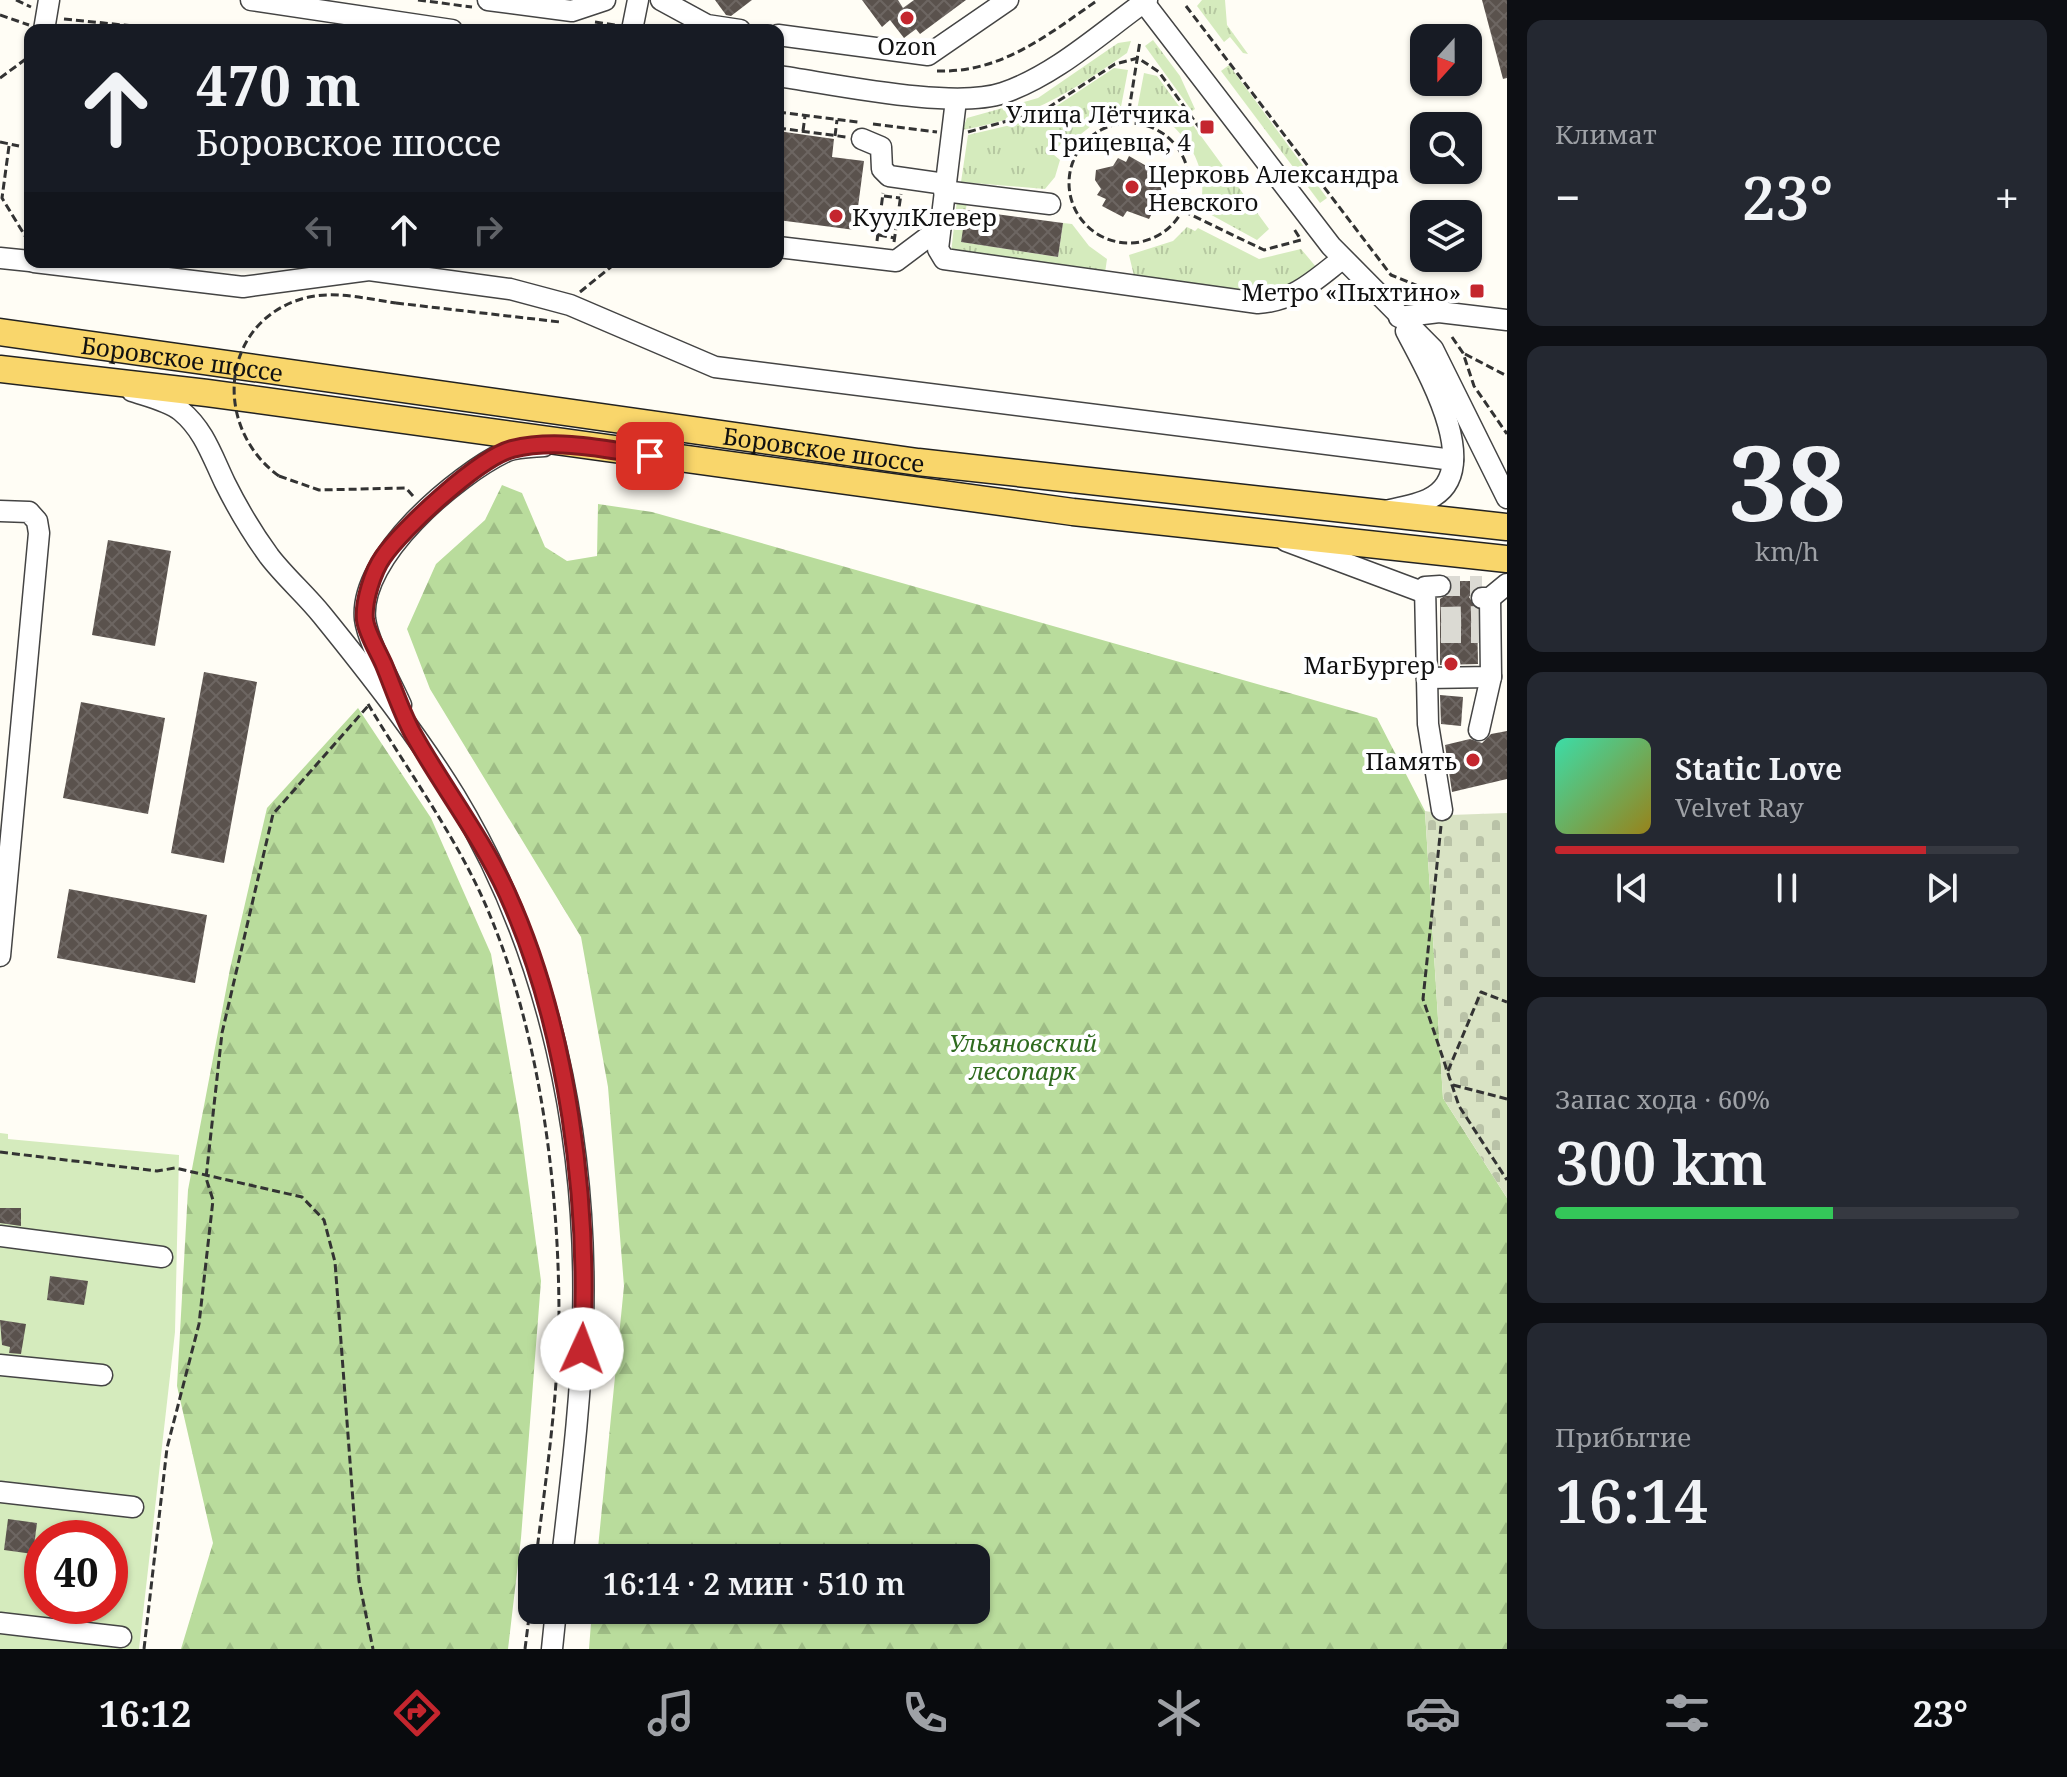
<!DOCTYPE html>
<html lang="ru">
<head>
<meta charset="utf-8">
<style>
	:root { --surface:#171b24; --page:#242831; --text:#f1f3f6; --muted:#9ea1a6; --line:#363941; --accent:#c4262e }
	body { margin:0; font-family:"Noto Serif",serif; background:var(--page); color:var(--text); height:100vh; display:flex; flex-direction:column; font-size:30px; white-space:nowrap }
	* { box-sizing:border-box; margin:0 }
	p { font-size:26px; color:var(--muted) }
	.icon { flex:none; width:44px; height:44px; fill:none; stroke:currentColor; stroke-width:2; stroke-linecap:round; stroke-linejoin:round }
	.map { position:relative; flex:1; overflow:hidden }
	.sheet { display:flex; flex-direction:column; gap:20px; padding:20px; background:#0d0f14; width:560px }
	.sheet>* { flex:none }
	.hud { position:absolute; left:24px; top:24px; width:760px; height:244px; border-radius:16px; box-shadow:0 2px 6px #0004; background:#171b24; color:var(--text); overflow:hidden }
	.needle { width:52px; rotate:201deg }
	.tools { position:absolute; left:1410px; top:24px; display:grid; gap:16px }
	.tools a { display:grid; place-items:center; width:72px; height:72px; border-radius:16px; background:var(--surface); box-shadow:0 2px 6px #0004; font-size:40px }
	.speed { position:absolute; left:24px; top:1520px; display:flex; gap:16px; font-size:40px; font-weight:700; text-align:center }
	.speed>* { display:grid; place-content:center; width:104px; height:104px; border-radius:50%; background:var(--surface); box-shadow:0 2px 6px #0004; line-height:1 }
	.speed .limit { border:12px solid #d22; background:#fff; color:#111 }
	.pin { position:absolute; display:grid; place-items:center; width:68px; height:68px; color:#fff; margin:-34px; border-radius:16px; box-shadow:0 4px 12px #0006 }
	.me { position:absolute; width:88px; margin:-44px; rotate:2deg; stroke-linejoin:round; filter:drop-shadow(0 0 6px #0008) }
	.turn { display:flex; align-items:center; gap:28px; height:168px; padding:0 40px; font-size:36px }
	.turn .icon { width:104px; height:104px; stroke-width:2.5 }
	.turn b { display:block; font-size:56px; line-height:68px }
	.lanes { display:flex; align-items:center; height:76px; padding:0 40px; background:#0003; justify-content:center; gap:40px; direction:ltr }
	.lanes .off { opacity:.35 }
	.big { font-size:60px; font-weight:600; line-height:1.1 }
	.sheet .tile { flex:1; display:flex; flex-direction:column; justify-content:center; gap:12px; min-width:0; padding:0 28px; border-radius:16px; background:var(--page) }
	.sheet .dial { align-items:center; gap:0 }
	.dial b { font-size:104px; line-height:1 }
	.song { display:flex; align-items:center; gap:24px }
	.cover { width:96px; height:96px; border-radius:12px; background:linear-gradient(135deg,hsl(160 70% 55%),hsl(50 70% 35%)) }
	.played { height:8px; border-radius:4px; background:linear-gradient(90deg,var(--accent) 80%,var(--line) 80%) }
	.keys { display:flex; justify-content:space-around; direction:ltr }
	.heat { display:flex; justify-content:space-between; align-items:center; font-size:44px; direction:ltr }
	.charge { height:12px; border-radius:6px; background:linear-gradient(90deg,#34c759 60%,var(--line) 0) }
	.trip { position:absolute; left:518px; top:1544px; width:472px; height:80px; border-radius:16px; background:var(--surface); box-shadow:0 2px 6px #0004; font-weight:600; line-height:80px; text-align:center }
	.menu { display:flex; height:128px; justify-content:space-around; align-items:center; background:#090b0e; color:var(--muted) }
	.menu .icon { width:56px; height:56px }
	.menu .selected { color:var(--accent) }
	.menu b { font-size:36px; color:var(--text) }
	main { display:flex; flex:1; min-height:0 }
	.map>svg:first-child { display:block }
	.grass { fill:url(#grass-tufts) }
	.forest { fill:url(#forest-firs) }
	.cemetery { fill:url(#cemetery-stones) }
	.garden { fill:#d5ebbd; fill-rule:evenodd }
	.building { fill:url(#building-cross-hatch) }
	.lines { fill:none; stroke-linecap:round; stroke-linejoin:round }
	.minor-tunnel { stroke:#dbdad3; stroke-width:20; stroke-dasharray:20 10; stroke-linecap:butt }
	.minor-casing { stroke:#444; stroke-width:23 }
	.major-casing { stroke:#222; stroke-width:29 }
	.path { stroke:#333; stroke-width:3; stroke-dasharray:8 4; stroke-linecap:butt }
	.minor { stroke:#fff; stroke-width:20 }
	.major { stroke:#f9d66b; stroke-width:26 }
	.path-bridge { stroke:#333; stroke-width:3; stroke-dasharray:8 4; stroke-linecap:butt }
	.route-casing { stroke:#7f191e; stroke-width:20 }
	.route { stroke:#c4262e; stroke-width:14 }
	.poi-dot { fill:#c4262e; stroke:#fff; stroke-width:3 }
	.labels { text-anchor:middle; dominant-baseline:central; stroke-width:8; stroke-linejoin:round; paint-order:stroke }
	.poi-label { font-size:24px; fill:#111; stroke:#fff; text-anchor:end }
	.street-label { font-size:24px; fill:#111; stroke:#fff }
	.park-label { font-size:24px; font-style:italic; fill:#2f6b1f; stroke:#fff }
</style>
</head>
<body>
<main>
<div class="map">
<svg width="1507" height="1649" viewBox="0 0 1507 1649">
	<defs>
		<pattern id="grass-tufts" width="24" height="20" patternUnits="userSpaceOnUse" patternTransform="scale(2)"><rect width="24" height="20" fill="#d5ebbd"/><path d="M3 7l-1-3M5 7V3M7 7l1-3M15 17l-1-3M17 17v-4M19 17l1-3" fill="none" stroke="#b6c8a1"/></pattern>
		<pattern id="forest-firs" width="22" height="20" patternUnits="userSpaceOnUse" patternTransform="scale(2)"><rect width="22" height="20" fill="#b9dc9c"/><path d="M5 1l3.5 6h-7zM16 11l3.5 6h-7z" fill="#9ebc85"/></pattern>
		<pattern id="cemetery-stones" width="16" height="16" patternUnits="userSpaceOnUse" patternTransform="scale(2)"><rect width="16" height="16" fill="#d9e3c4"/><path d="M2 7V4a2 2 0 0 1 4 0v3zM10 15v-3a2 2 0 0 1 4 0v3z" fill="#b9c2a7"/></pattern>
		<pattern id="building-cross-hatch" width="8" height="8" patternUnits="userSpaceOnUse" patternTransform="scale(2)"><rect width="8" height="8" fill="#5a524d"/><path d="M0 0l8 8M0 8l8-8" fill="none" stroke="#6d6662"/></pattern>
	</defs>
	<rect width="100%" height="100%" fill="#fffdf5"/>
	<!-- grass -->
	<g class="grass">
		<path d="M 1202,0 L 1225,0 L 1227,25 L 1248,54 L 1243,53 L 1230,37 L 1224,42 L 1197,6 Z"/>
		<path d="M 1153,40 L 1180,76 L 1195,109 L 1192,111 L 1145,46 Z"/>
		<path d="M 1131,41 L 1127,53 C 1071,92 1031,118 962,130 L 967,118 L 1038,98 L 1118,43 Z"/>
		<path d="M 1229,65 L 1327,198 L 1320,203 L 1221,71 Z"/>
		<path d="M 1114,68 L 1128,70 L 1120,112 L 1101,118 L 1076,138 L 1066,134 L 1054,155 L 1060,160 L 1055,177 L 1045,189 L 961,182 L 968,135 L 1023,122 L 1052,109 Z"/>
		<path d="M 1144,73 L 1157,76 L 1269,229 L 1257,240 L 1206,212 L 1207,206 L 1201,203 C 1207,173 1194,147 1173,126 L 1176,117 L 1157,108 L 1153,115 L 1137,110 Z"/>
		<path d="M 957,200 L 967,201 L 962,242 L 1058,257 L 1063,223 L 1072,224 L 1089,246 L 1107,259 L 1105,273 L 951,253 Z"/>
		<path d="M 1187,227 L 1195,231 L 1198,228 L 1259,259 L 1301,249 L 1317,268 L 1277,295 L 1135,280 L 1129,255 L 1173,241 Z"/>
	</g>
	<!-- forest -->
	<g class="forest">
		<path d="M 502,485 L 522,493 L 545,547 L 567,561 L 597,556 L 598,504 L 652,512 L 1377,718 L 1425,811 L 1443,1098 L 1507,1198 L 1507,1649 L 589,1649 L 592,1610 L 976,1610 L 976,1558 L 597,1558 L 624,1286 L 608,1087 L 581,937 L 430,689 L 407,629 L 436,564 L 485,520 Z"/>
		<path d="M 358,708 L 431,818 L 491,954 L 520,1122 L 541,1281 L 521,1538 L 508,1649 L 181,1649 L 213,1543 L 177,1386 L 188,1190 L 230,969 L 267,808 Z"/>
	</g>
	<!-- cemetery -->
	<path class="cemetery" d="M 1425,811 L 1450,815 L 1507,813 L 1507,1198 L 1443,1098 Z"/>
	<!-- garden -->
	<path class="garden" d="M 0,1133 L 8,1134 L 8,1139 L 179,1155 L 175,1332 L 139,1649 L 0,1649 ZM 42,1538 L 110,1538 L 110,1606 L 42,1606 Z"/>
	<!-- building -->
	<g class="building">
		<path d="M 715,0 L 752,0 L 731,16 L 726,15 Z"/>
		<path d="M 862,0 L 898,0 L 903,8 L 914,0 L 966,0 L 920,34 L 916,29 L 904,38 L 890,20 L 882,27 Z"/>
		<path d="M 1482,0 L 1507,0 L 1507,78 L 1503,79 Z"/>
		<path d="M 778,131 L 834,139 L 832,157 L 864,161 L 855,230 L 778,220 Z"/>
		<path d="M 1129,156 L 1150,168 L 1147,174 L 1165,189 L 1149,219 L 1127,211 L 1123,217 L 1102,206 L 1106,199 L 1097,195 L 1101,189 L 1095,180 L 1096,170 L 1113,166 L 1118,158 L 1126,162 Z"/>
		<path d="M 966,210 L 1063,223 L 1058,257 L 961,242 Z"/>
		<path d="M 108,540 L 171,551 L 155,646 L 92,635 Z"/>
		<path d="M 1452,581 L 1482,581 L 1469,597 L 1477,610 L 1478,664 L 1440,665 L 1440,599 L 1451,592 Z"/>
		<path d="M 204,672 L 257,682 L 224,863 L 171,853 Z"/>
		<path d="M 1440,695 L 1463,697 L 1461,726 L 1441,724 Z"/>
		<path d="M 81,702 L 165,718 L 148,814 L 63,798 Z"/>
		<path d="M 1507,731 L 1507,779 L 1452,792 L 1445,745 L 1470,739 L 1482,743 L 1491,734 Z"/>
		<path d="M 69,889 L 207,915 L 195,983 L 57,958 Z"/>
		<path d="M 0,1208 L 21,1208 L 21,1226 L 0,1223 Z"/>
		<path d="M 50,1276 L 88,1281 L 84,1305 L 47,1300 Z"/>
		<path d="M 0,1320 L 26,1324 L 21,1354 L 9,1353 L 10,1347 L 2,1345 Z"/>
		<path d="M 8,1519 L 37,1523 L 33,1554 L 4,1550 Z"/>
	</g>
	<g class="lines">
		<!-- minor-tunnel -->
		<g class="minor-tunnel">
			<path d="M 1440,586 L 1482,586"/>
			<path d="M 1441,617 L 1482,616"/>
			<path d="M 1441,633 L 1483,633"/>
		</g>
		<!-- minor casing -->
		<g class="minor-casing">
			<g id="minor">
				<path d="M 251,0 L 452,30"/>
				<path d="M 488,0 L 572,11 L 605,0"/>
				<path d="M 661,0 L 707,25 L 740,30"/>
				<path d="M 1142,0 L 1331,246 L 1433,349 L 1507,498"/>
				<path d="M 44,30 L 49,0"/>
				<path d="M 632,30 L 638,0"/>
				<path d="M 778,35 L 928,55 L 1008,0"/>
				<path d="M 778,76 C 834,84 953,110 1003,93 C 1056,75 1102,32 1147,0"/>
				<path d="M 956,100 L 938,249 L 944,259 L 1258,303 C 1294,301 1315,280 1342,259"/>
				<path d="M 862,139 L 881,147 L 882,169 L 889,176 L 945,184"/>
				<path d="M 944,191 L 1050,204"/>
				<path d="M 778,247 L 896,261 L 940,228"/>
				<path d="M 0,258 L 30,261"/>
				<path d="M 34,262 L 243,287 L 369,270 L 510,289 L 570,305 L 715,367 L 1453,460"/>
				<path d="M 1399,317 L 1439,312 L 1507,320"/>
				<path d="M 132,391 C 147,396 169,401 181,411 C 204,430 212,456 225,483 C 237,507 253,534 269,556 C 285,577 306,595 322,615 C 369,673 416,733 455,796 C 550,953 588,1139 583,1321 C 581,1401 571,1479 562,1558"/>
				<path d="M 0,511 L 29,512 L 37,521 L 39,533 L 0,956"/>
				<path d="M 1386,511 C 1401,507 1421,505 1434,496 C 1483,465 1425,368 1406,331"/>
				<path d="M 1286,541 L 1425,593"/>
				<path d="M 1440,586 L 1425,587 L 1427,678 L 1491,677 L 1490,598"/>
				<path d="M 1482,598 L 1490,598 L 1507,584"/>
				<path d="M 1427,678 L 1428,724 L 1442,810"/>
				<path d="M 401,705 C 391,682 368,643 365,619 C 359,557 456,475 507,451 C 518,447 532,447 544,446"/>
				<path d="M 1479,730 L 1491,677"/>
				<path d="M 0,1236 L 162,1257"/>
				<path d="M 0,1365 L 102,1375"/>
				<path d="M 0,1492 L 133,1507"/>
				<path d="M 0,1623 L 121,1637"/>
				<path d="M 552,1649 L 556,1610"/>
			</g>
		</g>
		<!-- major casing -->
		<g class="major-casing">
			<g id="major">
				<path id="s1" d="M 0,332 L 918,462 L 1507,527"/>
				<path d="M 0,369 L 207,393 L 1073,512 L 1507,559"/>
			</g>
		</g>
		<!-- path -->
		<g class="path">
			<path d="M 16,0 L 31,7"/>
			<path d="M 418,0 L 472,7"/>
			<path d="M 1186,6 L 1391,275 L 1428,290"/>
			<path d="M 0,15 L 29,25"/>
			<path d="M 64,19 L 173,30"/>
			<path d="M 595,22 L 615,25"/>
			<path d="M 937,71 C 1002,73 1047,35 1098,0"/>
			<path d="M 0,78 L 30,56"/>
			<path d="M 778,112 L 858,122"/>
			<circle cx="1129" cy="183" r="60"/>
			<path d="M 1127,123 L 1140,41"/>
			<path d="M 873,124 L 937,132"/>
			<path d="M 778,128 L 846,137"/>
			<path d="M 803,131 L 805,116"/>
			<path d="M 968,132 L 1043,111 L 1115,64 L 1138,58 L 1159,72 L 1204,134"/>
			<path d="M 835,136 L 837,120"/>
			<path d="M 0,142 L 19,146"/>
			<path d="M 9,146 L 2,198 L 30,244"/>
			<path d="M 884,196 L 900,198"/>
			<path d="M 1183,211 L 1264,250 L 1301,240 L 1294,229"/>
			<path d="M 879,235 L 895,238"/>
			<path d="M 877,241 L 883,193"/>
			<path d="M 894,242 L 901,194"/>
			<path d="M 580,292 L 617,262"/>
			<path d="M 396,303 L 560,322"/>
			<path d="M 1452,337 L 1463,353 L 1474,386 L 1507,434"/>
			<path d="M 1465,354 L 1507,376"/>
			<path d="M 279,476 L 319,490 L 406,488 L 413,496"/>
			<path d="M 368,704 C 409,773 459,840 489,913 C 540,1034 559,1187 559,1317 C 558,1397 546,1478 536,1558"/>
			<path d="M 1441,826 L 1423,999 L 1459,1106 L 1507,1180"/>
			<path d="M 1448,1071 L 1481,992 L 1507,1002"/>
			<path d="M 1453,1085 L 1507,1099"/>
			<path d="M 0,1152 L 157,1171 L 175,1168 L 302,1197 L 324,1220 L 335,1262 L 359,1581 L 373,1649"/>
			<path d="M 144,1649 L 167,1448 L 199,1324 L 213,1200 L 206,1178 L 222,1033 L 273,814 L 368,706"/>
			<path d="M 525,1649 L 532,1593"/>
		</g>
		<!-- minor -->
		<use href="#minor" class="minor"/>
		<!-- major -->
		<use href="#major" class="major"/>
		<!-- path-bridge -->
		<path class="path-bridge" d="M 279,476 C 210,426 221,317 309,297 C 337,291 368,299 396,303"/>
	</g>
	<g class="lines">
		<!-- route casing -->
		<g class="route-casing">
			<path id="route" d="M 582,1349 C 590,1203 568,1027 507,893 C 481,836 442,786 412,732 C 401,711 393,687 384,665 C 378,651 367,634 365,620 C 363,602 373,571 383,557 C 403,528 479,458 512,449 C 557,438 605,449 650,456"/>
		</g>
		<!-- route -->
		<use href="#route" class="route"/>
	</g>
	<!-- markers -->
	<g class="poi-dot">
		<circle cx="907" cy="18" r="8"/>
		<rect x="1199" y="119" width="16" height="16" rx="4"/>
		<circle cx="1132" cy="187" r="8"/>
		<circle cx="836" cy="216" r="8"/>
		<rect x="1469" y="283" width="16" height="16" rx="4"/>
		<circle cx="1451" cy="664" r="8"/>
		<circle cx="1473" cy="760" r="8"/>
	</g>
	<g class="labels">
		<!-- poi labels -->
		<g class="poi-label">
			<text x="907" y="45" text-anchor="middle">Ozon</text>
			<text x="1191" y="113">Улица Лётчика<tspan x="1191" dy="28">Грицевца, 4</tspan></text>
			<text x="1148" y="173" text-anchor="start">Церковь Александра<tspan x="1148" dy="28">Невского</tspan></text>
			<text x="852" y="216" text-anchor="start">КуулКлевер</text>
			<text x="1461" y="291">Метро «Пыхтино»</text>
			<text x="1435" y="664">МагБургер</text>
			<text x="1457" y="760">Память</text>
		</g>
		<!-- street labels -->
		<g class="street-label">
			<text stroke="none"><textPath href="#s1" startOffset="184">Боровское шоссе</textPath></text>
			<text stroke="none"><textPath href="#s1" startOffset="832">Боровское шоссе</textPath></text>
		</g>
		<!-- park labels -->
		<g class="park-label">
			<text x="1023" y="1042">Ульяновский<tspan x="1023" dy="28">лесопарк</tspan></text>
		</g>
	</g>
</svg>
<div class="tools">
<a><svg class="needle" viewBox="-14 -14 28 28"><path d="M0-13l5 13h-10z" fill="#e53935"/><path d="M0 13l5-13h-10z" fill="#9ea1a6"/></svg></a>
<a><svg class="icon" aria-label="search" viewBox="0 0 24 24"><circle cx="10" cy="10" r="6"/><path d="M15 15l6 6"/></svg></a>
<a><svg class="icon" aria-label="layers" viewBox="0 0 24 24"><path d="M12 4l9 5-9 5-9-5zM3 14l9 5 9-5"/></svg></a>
</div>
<div class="speed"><div class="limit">40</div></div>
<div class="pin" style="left:650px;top:456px;background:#d93025"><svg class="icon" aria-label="arrive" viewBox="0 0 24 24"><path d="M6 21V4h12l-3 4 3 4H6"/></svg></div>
<svg class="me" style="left:582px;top:1349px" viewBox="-20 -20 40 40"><circle r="19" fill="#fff"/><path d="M0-13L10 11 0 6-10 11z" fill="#c4262e"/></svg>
<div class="trip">16:14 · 2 мин · 510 m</div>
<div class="hud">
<div class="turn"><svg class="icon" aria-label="ahead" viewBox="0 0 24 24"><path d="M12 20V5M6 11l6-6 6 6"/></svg><div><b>470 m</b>Боровское шоссе</div></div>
<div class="lanes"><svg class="icon off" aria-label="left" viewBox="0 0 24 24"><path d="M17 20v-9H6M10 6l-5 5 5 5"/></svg><svg class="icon" aria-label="ahead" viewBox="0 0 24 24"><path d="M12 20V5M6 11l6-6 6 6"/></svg><svg class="icon off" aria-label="right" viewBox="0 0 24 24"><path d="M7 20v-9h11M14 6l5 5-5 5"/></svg></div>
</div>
</div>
<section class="sheet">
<div class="tile"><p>Климат</p>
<div class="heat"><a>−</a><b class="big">23°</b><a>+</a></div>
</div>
<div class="tile dial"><b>38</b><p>km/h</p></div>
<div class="tile">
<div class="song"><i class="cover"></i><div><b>Static Love</b><p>Velvet Ray</p></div></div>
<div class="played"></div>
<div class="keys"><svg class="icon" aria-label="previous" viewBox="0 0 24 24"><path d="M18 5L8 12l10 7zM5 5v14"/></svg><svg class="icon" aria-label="pause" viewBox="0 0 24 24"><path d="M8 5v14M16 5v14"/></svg><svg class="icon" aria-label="next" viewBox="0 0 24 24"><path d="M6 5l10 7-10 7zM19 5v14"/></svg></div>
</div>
<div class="tile"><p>Запас хода · 60%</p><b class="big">300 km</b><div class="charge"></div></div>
<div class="tile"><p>Прибытие</p><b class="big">16:14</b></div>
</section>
</main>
<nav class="menu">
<b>16:12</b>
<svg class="icon selected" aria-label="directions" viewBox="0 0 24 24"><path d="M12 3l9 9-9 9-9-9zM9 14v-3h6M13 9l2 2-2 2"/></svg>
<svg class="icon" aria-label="music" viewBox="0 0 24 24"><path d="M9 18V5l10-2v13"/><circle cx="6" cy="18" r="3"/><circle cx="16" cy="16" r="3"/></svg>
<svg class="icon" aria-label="phone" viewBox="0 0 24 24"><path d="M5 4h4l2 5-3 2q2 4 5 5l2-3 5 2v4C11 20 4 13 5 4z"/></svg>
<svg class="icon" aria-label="climate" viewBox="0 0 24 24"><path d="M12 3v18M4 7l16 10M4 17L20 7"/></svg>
<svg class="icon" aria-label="car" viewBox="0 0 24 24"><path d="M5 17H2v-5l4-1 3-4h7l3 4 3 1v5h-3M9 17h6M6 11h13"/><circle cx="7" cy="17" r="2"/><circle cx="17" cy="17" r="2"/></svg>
<svg class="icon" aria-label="filters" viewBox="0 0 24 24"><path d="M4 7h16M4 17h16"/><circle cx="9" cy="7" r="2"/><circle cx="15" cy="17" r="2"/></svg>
<b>23°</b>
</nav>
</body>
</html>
